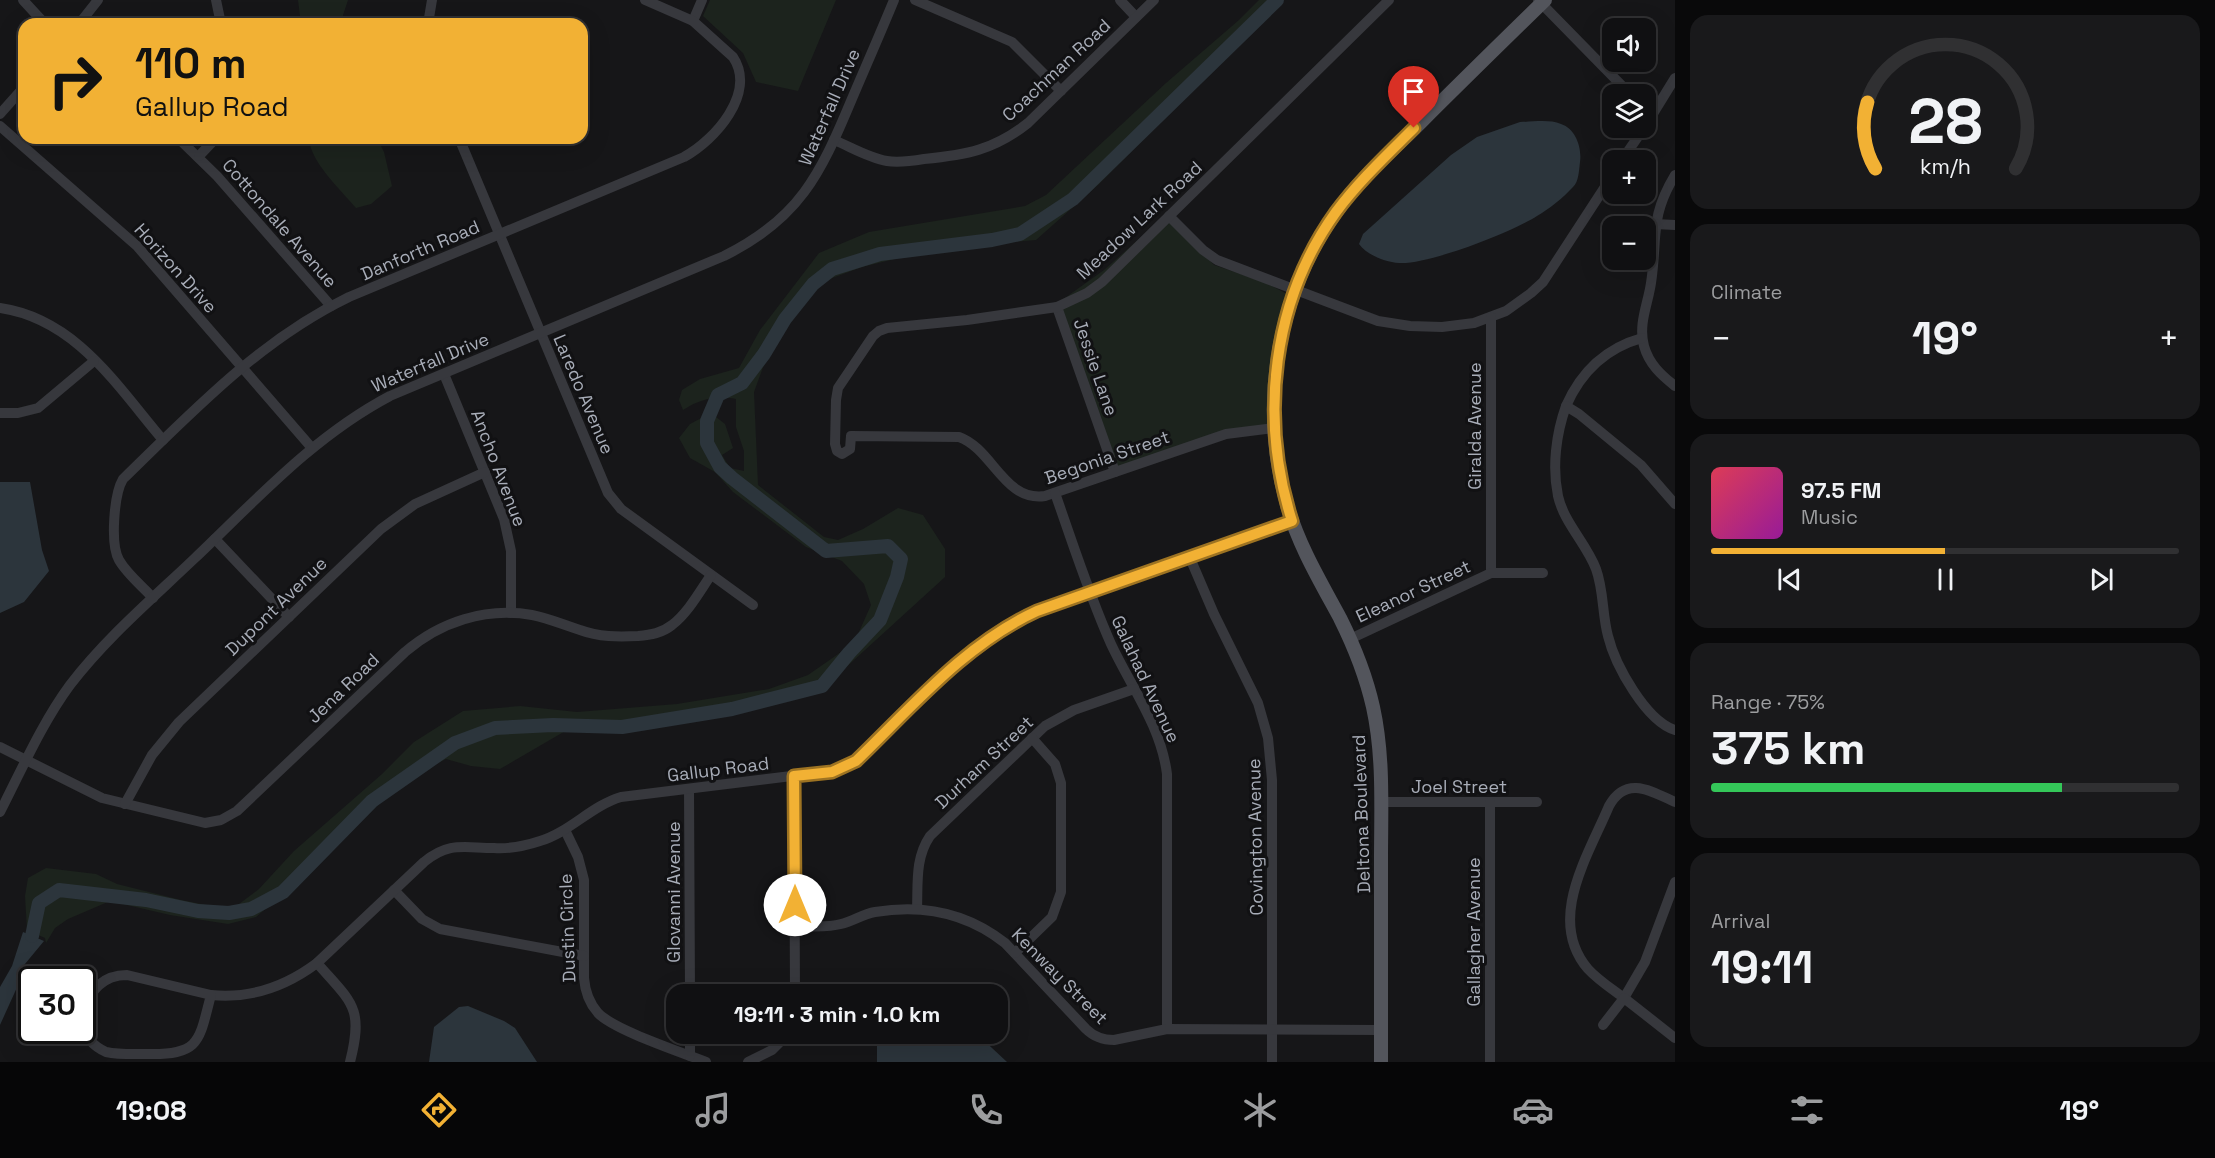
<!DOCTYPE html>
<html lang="en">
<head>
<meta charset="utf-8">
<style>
	:root { --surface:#101012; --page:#19191b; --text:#f1f3f6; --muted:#9c9d9f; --line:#303032; --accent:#f2b134 }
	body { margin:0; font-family:"Space Grotesk",sans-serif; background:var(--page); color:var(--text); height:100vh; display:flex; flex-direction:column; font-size:22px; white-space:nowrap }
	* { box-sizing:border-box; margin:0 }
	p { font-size:20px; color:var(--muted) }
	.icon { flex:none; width:33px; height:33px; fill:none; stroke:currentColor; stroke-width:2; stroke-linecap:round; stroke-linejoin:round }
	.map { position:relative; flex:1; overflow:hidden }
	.sheet { display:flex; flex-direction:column; gap:15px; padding:15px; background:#09090a; width:540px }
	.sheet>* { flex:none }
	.top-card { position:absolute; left:18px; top:18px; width:570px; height:126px; border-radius:18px; box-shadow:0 6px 24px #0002,0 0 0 2px var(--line); background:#f2b134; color:#111; overflow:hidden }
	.buttons { position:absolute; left:1602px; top:18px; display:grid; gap:12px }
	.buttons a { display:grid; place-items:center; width:54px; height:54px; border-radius:12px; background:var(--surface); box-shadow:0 6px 24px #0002,0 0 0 2px var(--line); font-size:30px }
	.speed { position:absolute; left:18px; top:966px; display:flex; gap:12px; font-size:30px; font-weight:700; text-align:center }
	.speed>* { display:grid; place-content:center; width:78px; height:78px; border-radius:50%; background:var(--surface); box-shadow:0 6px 24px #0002,0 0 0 2px var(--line); line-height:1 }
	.speed .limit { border:3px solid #111; border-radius:9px; background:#fff; color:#111 }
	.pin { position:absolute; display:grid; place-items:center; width:51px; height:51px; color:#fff; margin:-62px -26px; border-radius:50% 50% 50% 0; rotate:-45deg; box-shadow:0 0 6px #0007 }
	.pin .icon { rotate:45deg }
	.me { position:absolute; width:66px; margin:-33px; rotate:0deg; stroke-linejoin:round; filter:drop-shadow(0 0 4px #0008) }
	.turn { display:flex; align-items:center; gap:21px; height:126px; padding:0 18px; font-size:27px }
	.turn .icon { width:78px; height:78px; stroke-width:2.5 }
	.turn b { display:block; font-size:42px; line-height:51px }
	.big { font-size:45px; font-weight:700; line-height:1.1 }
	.sheet .tile { flex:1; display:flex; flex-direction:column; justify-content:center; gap:9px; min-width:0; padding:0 21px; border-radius:18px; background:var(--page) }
	.sheet .dial { align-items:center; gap:0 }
	.dial svg { height:156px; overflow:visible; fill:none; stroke:var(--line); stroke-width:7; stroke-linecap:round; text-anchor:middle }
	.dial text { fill:var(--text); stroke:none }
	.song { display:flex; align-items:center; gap:18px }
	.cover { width:72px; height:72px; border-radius:9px; background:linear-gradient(135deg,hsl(350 70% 55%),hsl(300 70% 35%)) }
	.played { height:6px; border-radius:3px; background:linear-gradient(90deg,var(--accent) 50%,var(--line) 50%) }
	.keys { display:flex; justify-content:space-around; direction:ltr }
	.heat { display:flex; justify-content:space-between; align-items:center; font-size:33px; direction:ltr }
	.charge { height:9px; border-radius:4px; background:linear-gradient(90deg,#34c759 75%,var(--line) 0) }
	.trip { position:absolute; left:666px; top:984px; width:342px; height:60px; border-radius:18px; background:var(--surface); box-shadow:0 6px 24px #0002,0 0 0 2px var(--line); font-weight:700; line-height:60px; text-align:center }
	.dock { display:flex; height:96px; justify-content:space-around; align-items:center; background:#060607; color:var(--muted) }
	.dock .icon { width:42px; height:42px }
	.dock .selected { color:var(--accent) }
	.dock b { font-size:27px; color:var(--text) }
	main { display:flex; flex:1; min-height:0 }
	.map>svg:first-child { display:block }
	.green { fill:#1c231d }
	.water { fill:#2c353c }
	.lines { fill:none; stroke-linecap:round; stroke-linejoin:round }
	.river { stroke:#2c353c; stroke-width:14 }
	.minor { stroke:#37383d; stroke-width:10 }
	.major { stroke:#53555c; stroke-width:14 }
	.route-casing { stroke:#9d7322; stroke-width:15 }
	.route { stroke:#f2b134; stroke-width:10 }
	.labels { text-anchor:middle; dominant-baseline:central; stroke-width:6; stroke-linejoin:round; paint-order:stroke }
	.street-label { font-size:18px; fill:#a8adb8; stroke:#111113 }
</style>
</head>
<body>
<main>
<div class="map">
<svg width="1675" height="1062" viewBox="0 0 1675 1062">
	<rect width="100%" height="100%" fill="#161618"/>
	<!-- green -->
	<g class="green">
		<path d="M 298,0 L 348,0 L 343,15 L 345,24 L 301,24 Z"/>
		<path d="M 710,0 L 836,0 L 798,91 L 756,82 L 743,53 L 703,16 Z"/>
		<path d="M 1259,0 L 1282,0 L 1099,184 L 1036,240 L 940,248 L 862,267 L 816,284 L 774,337 L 754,392 L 758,485 L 824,537 L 838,540 L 863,529 L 898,508 L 923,515 L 945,549 L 945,577 L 819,692 L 787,701 L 567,730 L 500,769 L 471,766 L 446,759 L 404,780 L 302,878 L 256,917 L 228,924 L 170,915 L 110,901 L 68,919 L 55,928 L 46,943 L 45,938 L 27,930 L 25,896 L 28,878 L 46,868 L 96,874 L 117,884 L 181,900 L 231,910 L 259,889 L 294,851 L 382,774 L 414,742 L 463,711 L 520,706 L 577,712 L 677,704 L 769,689 L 808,675 L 854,643 L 871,605 L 864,584 L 842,561 L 806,547 L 733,492 L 715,472 L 690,458 L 679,438 L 690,424 L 711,413 L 725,424 L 733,448 L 722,455 L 730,468 L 744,471 L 744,451 L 736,427 L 736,399 C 716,395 700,399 683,410 L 679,400 L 682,390 L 700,379 L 739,368 L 760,330 L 819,253 L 869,232 L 1025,206 L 1046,195 L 1166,83 L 1239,20 Z"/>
		<path d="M 309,138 L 377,138 L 384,152 L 392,186 L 371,204 L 356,208 C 341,190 310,162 309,138 Z"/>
		<path d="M 1167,214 L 1214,265 L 1264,282 L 1289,295 L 1270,428 L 1181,445 L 1114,477 L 1055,305 L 1104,270 Z"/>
	</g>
	<!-- water -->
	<g class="water">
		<path d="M 1520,122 C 1533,122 1549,119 1561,124 C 1576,129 1582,148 1580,162 C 1579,169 1579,182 1573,187 C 1563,198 1549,209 1537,216 C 1512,232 1428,265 1399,263 C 1385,262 1367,255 1359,244 L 1363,234 L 1451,155 L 1477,137 Z"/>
		<path d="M 0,482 L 30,482 L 42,550 L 49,571 L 24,602 L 0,613 Z"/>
		<path d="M 23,932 L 44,941 L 20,970 L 19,983 L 0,1025 L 0,987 L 12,966 Z"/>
		<path d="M 918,986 L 937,994 L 890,994 L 894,991 Z"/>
		<path d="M 468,1006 L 504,1021 L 515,1028 L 537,1062 L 429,1062 L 434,1027 L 459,1007 Z"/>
		<path d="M 877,1034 L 977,1034 L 1007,1062 L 877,1062 Z"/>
	</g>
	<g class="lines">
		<!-- river -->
		<path class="river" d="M 32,936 L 39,903 L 59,890 L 146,900 L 198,911 L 229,913 L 251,909 L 283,892 L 372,801 L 455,743 L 495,728 L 553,725 L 622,727 L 732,709 L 822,686 L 849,653 L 880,620 L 897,577 L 901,559 L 888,546 L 826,551 L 732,478 L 720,467 L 707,443 L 707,421 L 718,395 L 742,383 L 764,354 L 785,319 L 813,284 L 832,269 L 880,254 L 992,240 L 1020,234 L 1073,199 L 1277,0"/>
		<!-- minor -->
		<g class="minor">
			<path d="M 23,0 L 45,24"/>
			<path d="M 216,0 L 221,24"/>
			<path d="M 915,0 L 1012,42 L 1061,91"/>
			<path d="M 1120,0 L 1136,17"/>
			<path d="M 1538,0 L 1630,94"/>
			<path d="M 693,21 L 702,0"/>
			<path d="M 79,24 L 98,0"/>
			<path d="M 428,24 L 432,0"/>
			<path d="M 0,114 L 24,87"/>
			<path d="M 1646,125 L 1675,78"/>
			<path d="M 0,126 L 137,246 L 311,447"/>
			<path d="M 178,138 L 217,176 L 331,306"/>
			<path d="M 459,138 L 608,493 L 621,509 L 753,605"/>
			<path d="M 834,140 C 851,147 869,158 887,161 C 899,163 912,161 924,159 C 966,155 994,150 1028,123 L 1154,0"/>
			<path d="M 199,156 L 216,138"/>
			<path d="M 1622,160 L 1644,128"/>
			<path d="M 1675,175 C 1649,218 1658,237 1651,283 C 1648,304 1638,324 1644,346 C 1649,364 1661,375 1675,386"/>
			<path d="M 1169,216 L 1203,250 L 1217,260 L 1378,321 L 1410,326 L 1442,327 L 1474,323 L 1506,311 L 1531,293 L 1543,282 L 1612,176"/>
			<path d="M 1655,224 L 1675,225"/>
			<path d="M 1057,307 L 1115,472"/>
			<path d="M 0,308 C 76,319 117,386 163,440"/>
			<path d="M 444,374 L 504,519 L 511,551 L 511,613"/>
			<path d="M 1566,406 C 1581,372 1606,348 1642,338"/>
			<path d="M 0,413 L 18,413 L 38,408 L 94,361"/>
			<path d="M 1274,428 L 1226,434 L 1045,496 C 1004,502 993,449 959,437 L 851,436 L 850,449 L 842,454 L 837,451 L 835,444 L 836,400 L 838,388 L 873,336 L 879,331 L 887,328 L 967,320 L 1057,307 L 1087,293 L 1102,282 L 1389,0"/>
			<path d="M 1055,493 C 1073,544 1089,595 1111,644 C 1131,687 1161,726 1167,774 L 1167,1029"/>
			<path d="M 1675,504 L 1641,465 L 1579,414 L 1566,406 C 1556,434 1552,467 1558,496 C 1564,523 1586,543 1596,569 C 1604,591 1602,614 1608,636 C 1615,665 1646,721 1675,730"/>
			<path d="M 215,539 L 289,617"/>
			<path d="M 1190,558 L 1214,614 L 1258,703 L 1268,738 L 1272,780 L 1272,1062"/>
			<path d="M 1491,573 L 1491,317"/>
			<path d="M 153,598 C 142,586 127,574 119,560 C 110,544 114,494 123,479 C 193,411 260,340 349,297 L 684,157 C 715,140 757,93 733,57 L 693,21 L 645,0"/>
			<path d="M 1350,639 L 1491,573 L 1543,573"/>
			<path d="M 0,747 L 102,798 L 205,823 L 221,820 L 237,811 L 405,652 C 440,622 485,607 532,615 C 548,618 564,625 580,630 C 599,637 618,637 638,636 C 651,635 662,633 672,625 C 688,613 700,591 711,575"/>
			<path d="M 794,776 L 795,994"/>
			<path d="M 689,789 L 690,994"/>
			<path d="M 1381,802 L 1537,802"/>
			<path d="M 1675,802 C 1651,791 1626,775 1609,806 C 1588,856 1546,920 1588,969 C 1598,980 1612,989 1624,998 L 1645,962 L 1675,882"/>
			<path d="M 125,804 L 152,755 L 179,722 L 381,529 L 415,504 L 485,472"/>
			<path d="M 0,812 C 22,769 42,723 70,685 C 106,638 152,599 195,558 C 256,500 314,436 390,396 L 724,256 C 799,219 820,175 851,101 C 865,68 880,34 894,0"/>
			<path d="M 565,830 L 578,857 L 584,880 L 584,978 C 585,991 589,1003 598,1013 C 614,1030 681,1052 706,1062"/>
			<path d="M 394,890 L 422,919 L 440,929 L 584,956"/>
			<path d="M 917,909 C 918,883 915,858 930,836 L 1045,726 L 1074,710 L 1134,689"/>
			<path d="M 795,926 C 810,926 826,928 841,924 C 853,921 863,914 875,912 C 923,904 967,913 1005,943 L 1086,1029 C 1094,1037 1102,1040 1114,1040 L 1167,1029 L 1381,1030"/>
			<path d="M 1015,953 L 1052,917 L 1061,892 L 1061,783 L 1055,764 L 1032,738"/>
			<path d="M 317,963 C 352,1003 364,1007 350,1062"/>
			<path d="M 211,995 C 251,999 285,987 317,963 L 424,862 C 449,841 465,848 494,848 C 509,849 525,846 540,841 C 570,832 591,806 621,797 L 840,770 L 856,761 C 912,707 965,644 1037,611 L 1292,521"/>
			<path d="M 82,1016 C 88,993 101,975 127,975 L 211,995 C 199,1040 201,1055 149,1054 C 135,1054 120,1055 106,1052 C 93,1046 86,1038 82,1024"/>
			<path d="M 1603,1025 L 1624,998 L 1675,1038"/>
			<path d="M 690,1034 L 690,1056"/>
			<path d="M 748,1062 L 772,1050 L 788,1034"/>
			<path d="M 1490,1062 L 1490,802"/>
		</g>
		<!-- major -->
		<path class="major" d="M 1381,1062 C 1381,995 1381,927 1381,860 C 1381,809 1384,757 1373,707 C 1366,676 1354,646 1340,618 C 1320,581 1299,546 1287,505 C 1259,406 1276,295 1337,211 C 1361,177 1393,150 1422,121 C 1463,80 1504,40 1545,0"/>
	</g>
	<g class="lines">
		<!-- route casing -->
		<g class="route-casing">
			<path id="route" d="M 795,905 L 794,776 L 832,772 L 856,761 C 912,707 965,644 1037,611 L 1292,521 C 1259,417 1272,301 1336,212 C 1359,181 1387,155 1414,128"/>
		</g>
		<!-- route -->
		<use href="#route" class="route"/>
	</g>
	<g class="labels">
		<!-- street labels -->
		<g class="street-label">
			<text transform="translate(1056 70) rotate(-43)">Coachman Road</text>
			<text transform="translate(829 107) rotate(-66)">Waterfall Drive</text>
			<text transform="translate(1139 220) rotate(-43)">Meadow Lark Road</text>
			<text transform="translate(280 223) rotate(49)">Cottondale Avenue</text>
			<text transform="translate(420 250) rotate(-23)">Danforth Road</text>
			<text transform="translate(176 268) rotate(48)">Horizon Drive</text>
			<text transform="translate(430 362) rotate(-23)">Waterfall Drive</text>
			<text transform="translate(1096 367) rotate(71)">Jessie Lane</text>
			<text transform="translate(584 394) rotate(67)">Laredo Avenue</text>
			<text transform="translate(1474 426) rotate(-90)">Giralda Avenue</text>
			<text transform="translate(1107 457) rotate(-19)">Begonia Street</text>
			<text transform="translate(499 468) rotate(69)">Ancho Avenue</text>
			<text transform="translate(1413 591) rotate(-25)">Eleanor Street</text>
			<text transform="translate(276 606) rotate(-44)">Dupont Avenue</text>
			<text transform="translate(1146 679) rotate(65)">Galahad Avenue</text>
			<text transform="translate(343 688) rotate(-44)">Jena Road</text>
			<text transform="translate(984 762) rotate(-43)">Durham Street</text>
			<text transform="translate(718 769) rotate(-7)">Gallup Road</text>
			<text x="1459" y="786">Joel Street</text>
			<text transform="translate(1361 814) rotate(-92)">Deltona Boulevard</text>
			<text transform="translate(1255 837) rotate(-91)">Covington Avenue</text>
			<text transform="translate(673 892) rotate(-90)">Glovanni Avenue</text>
			<text transform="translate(567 928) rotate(-92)">Dustin Circle</text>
			<text transform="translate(1473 932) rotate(-90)">Gallagher Avenue</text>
			<text transform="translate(1060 976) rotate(45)">Kenway Street</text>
		</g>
	</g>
</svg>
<div class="buttons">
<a><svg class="icon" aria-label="sound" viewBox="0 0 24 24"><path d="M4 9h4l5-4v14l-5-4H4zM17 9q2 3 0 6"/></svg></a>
<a><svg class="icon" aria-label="layers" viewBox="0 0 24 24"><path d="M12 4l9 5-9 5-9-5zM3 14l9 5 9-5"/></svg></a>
<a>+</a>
<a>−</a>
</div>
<div class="speed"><div class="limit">30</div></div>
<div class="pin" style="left:1414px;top:128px;background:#d93025"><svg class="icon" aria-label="arrive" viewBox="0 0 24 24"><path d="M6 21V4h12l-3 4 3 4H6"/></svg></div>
<svg class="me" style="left:795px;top:905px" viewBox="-20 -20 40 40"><circle r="19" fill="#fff"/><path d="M0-13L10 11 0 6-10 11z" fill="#f2b134"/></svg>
<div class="trip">19:11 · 3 min · 1.0 km</div>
<div class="top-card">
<div class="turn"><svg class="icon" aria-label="right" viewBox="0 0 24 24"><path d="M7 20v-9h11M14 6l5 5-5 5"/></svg><div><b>110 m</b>Gallup Road</div></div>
</div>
</div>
<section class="sheet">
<div class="tile dial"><svg viewBox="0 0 100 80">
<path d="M14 69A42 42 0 1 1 86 69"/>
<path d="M14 69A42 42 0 0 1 10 35" stroke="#f2b134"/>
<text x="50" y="56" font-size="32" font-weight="700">28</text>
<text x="50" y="72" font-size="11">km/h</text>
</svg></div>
<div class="tile"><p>Climate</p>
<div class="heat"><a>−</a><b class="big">19°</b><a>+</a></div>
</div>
<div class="tile">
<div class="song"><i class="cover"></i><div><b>97.5 FM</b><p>Music</p></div></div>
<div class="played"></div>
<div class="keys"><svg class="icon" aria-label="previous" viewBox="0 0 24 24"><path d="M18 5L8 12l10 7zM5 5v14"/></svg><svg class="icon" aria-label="pause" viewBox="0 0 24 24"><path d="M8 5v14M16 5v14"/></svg><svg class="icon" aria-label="next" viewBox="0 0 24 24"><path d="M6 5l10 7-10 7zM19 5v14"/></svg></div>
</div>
<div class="tile"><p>Range · 75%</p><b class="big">375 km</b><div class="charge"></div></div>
<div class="tile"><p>Arrival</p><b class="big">19:11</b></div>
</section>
</main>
<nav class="dock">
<b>19:08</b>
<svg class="icon selected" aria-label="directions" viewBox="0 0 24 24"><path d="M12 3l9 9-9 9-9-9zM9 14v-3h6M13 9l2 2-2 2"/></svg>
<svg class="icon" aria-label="music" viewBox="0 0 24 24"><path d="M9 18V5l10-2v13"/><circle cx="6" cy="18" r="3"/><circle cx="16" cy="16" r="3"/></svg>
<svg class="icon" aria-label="phone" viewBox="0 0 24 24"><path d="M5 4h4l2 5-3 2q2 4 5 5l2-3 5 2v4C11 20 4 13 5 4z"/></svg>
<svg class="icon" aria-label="climate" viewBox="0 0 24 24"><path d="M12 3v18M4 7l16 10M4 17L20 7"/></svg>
<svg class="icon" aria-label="car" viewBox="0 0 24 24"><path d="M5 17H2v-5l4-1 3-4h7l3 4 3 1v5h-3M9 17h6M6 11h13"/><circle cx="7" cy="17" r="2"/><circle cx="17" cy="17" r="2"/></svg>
<svg class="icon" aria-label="filters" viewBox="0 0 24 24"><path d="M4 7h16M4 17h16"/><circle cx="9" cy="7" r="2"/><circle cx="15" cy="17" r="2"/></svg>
<b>19°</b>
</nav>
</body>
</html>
